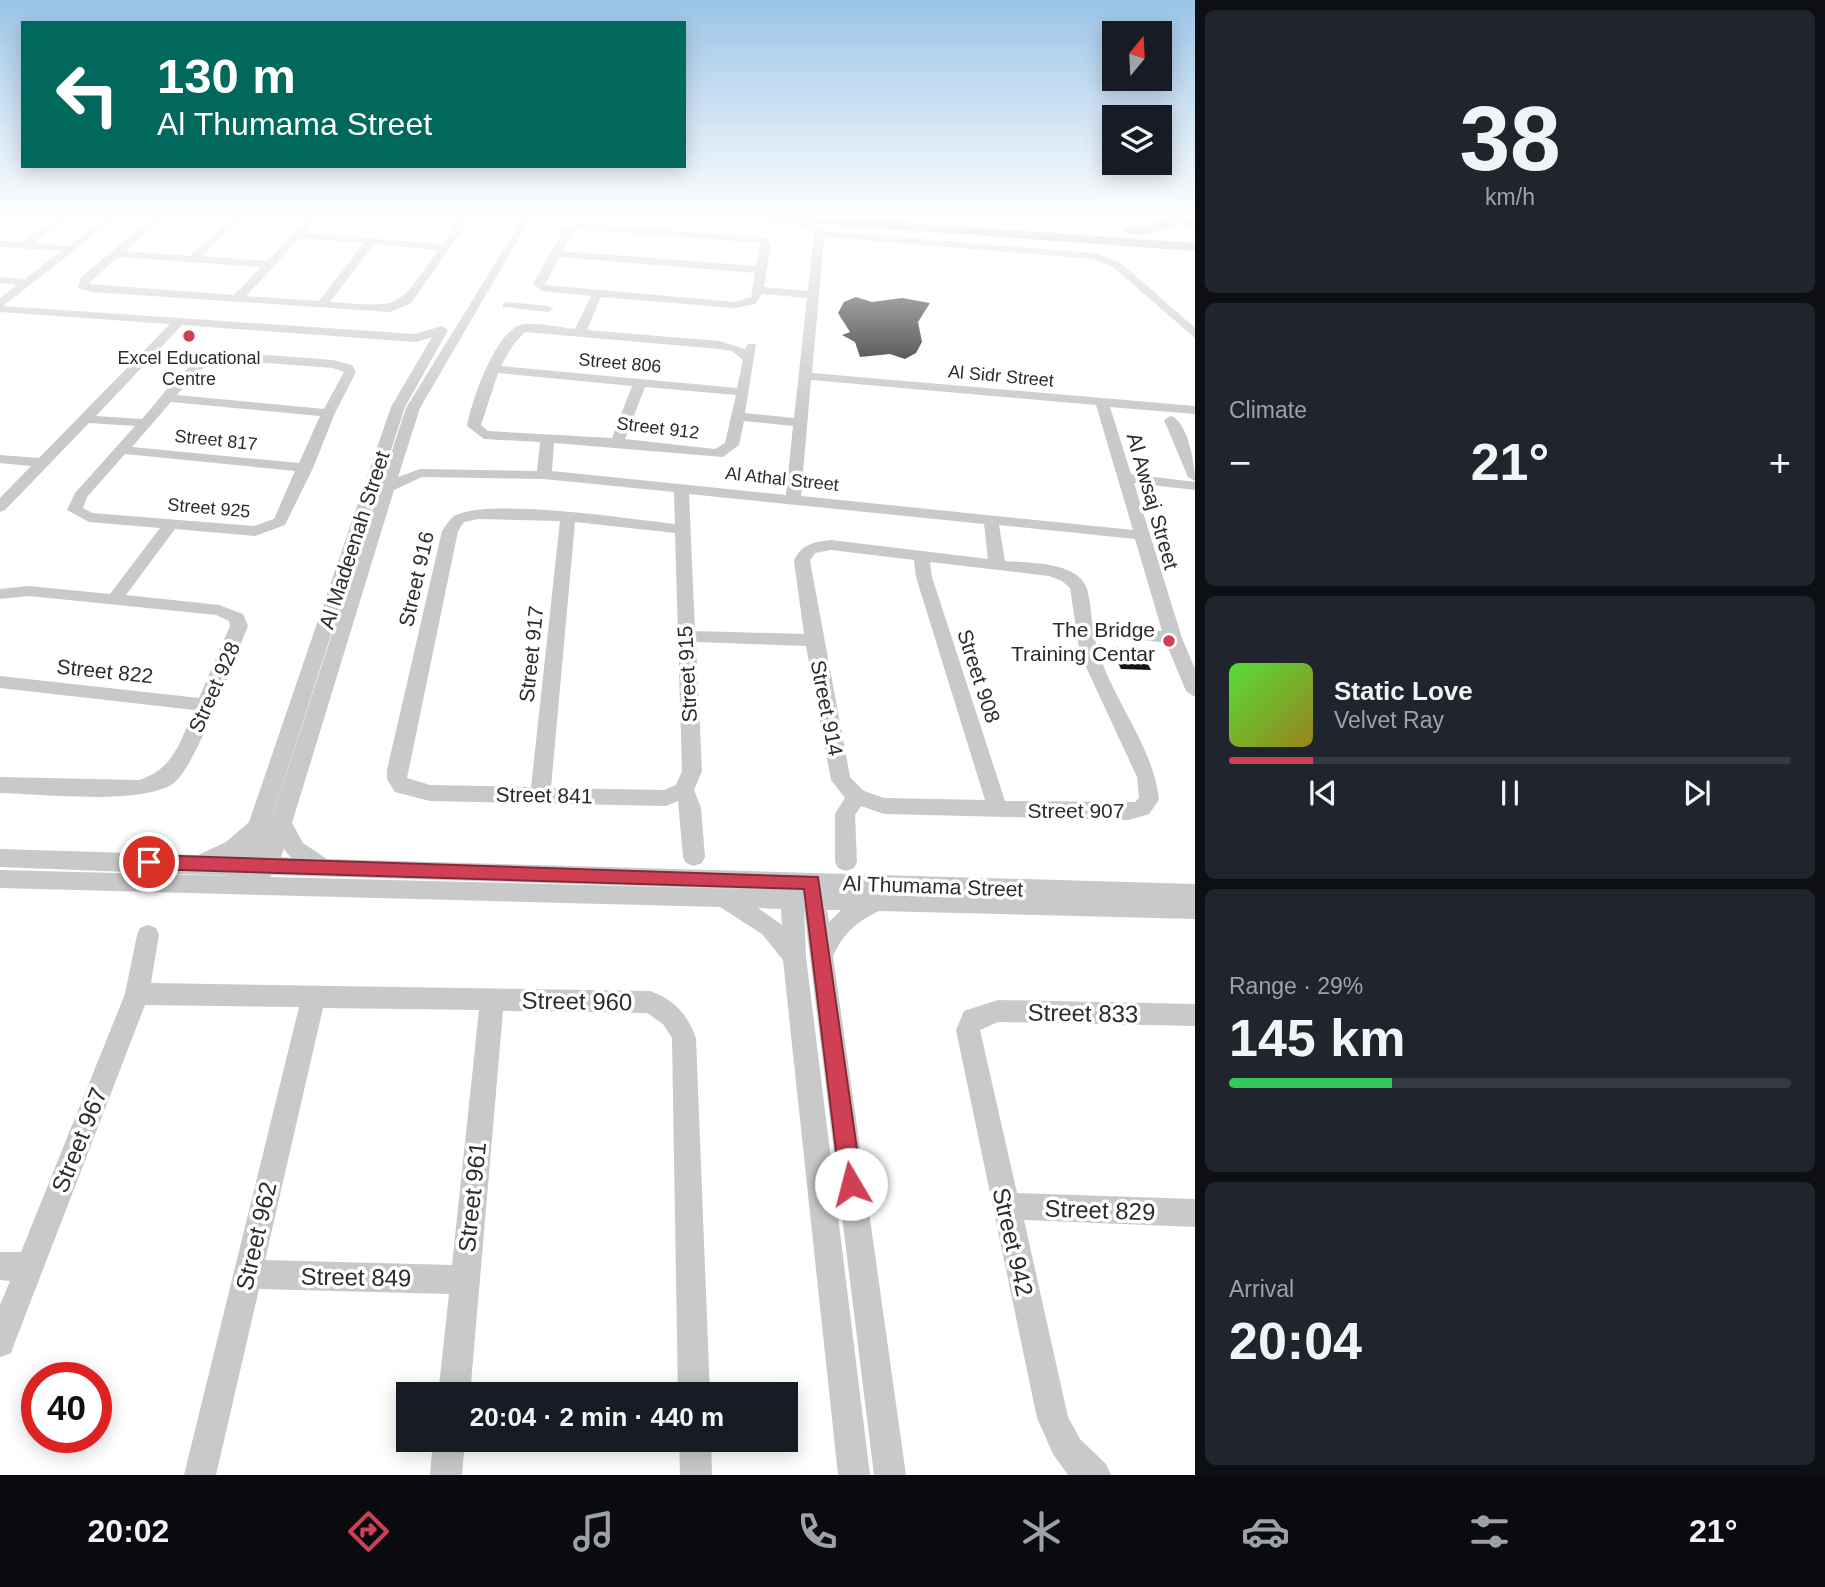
<!DOCTYPE html>
<html lang="en">
<head>
<meta charset="utf-8">
<style>
	:root { --surface:#171b24; --page:#20242c; --text:#f1f3f6; --muted:#9ea1a6; --line:#363941; --accent:#d04054 }
	body { margin:0; font-family:Helvetica,sans-serif; background:var(--page); color:var(--text); height:100vh; display:flex; flex-direction:column; font-size:26px; white-space:nowrap }
	* { box-sizing:border-box; margin:0 }
	p { font-size:23px; color:var(--muted) }
	.icon { flex:none; width:38px; height:38px; fill:none; stroke:currentColor; stroke-width:2; stroke-linecap:round; stroke-linejoin:round }
	.map { position:relative; flex:1; overflow:hidden }
	.side { display:flex; flex-direction:column; gap:10px; padding:10px; background:#0d0f14; width:630px }
	.side>* { flex:none }
	.banner { position:absolute; left:21px; top:21px; width:665px; height:147px; border-radius:0px; box-shadow:0 4px 18px #0003; background:#00695c; color:#fff; overflow:hidden }
	.needle { width:46px; rotate:18deg }
	.controls { position:absolute; left:1102px; top:21px; display:grid; gap:14px }
	.controls a { display:grid; place-items:center; width:70px; height:70px; border-radius:0px; background:var(--surface); box-shadow:0 4px 18px #0003; font-size:35px }
	.speed { position:absolute; left:21px; top:1362px; display:flex; gap:14px; font-size:35px; font-weight:700; text-align:center }
	.speed>* { display:grid; place-content:center; width:91px; height:91px; border-radius:50%; background:var(--surface); box-shadow:0 4px 18px #0003; line-height:1 }
	.speed .limit { border:10px solid #d22; background:#fff; color:#111 }
	.pin { position:absolute; display:grid; place-items:center; width:60px; height:60px; color:#fff; margin:-30px; border:4px solid #fff; border-radius:50%; box-shadow:0 2px 7px #0007 }
	.me { position:absolute; width:77px; margin:-38px; rotate:352deg; stroke-linejoin:round; filter:drop-shadow(0 0 5px #0008) }
	.turn { display:flex; align-items:center; gap:24px; height:147px; padding:0 21px; font-size:32px }
	.turn .icon { width:91px; height:91px; stroke-width:2.5 }
	.turn b { display:block; font-size:49px; line-height:60px }
	.big { font-size:52px; font-weight:600; line-height:1.1 }
	.side .tile { flex:1; display:flex; flex-direction:column; justify-content:center; gap:10px; min-width:0; padding:0 24px; border-radius:10px; background:var(--page) }
	.side .dial { align-items:center; gap:0 }
	.dial b { font-size:91px; line-height:1 }
	.song { display:flex; align-items:center; gap:21px }
	.cover { width:84px; height:84px; border-radius:10px; background:linear-gradient(135deg,hsl(110 70% 55%),hsl(50 70% 35%)) }
	.played { height:7px; border-radius:4px; background:linear-gradient(90deg,var(--accent) 15%,var(--line) 15%) }
	.keys { display:flex; justify-content:space-around; direction:ltr }
	.heat { display:flex; justify-content:space-between; align-items:center; font-size:38px; direction:ltr }
	.charge { height:10px; border-radius:5px; background:linear-gradient(90deg,#34c759 29%,var(--line) 0) }
	.trip { position:absolute; left:396px; top:1382px; width:402px; height:70px; border-radius:0px; background:var(--surface); box-shadow:0 4px 18px #0003; font-weight:600; line-height:70px; text-align:center }
	.menu { display:flex; height:112px; justify-content:space-around; align-items:center; background:#090b0e; color:var(--muted) }
	.menu .icon { width:49px; height:49px }
	.menu .on { color:var(--accent) }
	.menu b { font-size:32px; color:var(--text) }
	main { display:flex; flex:1; min-height:0 }
	.map>svg:first-child { display:block }
	.building { fill:#131313 }
	.lines { fill:none; stroke-linecap:round; stroke-linejoin:round }
	.minor { fill:#c9c9c9; fill-rule:evenodd }
	.major { fill:#a4a4a4; fill-rule:evenodd }
	.route { fill:#d04054; stroke:#872a37; stroke-width:2 }
	.poi-dot { fill:#d04054; stroke:#fff; stroke-width:2.5 }
	.labels { text-anchor:middle; dominant-baseline:central; stroke-width:7; stroke-linejoin:round; paint-order:stroke }
	.far-poi-label { font-size:18px; fill:#2c2c2c; stroke:#fff }
	.far-street-label { font-size:18px; fill:#2c2c2c; stroke:#fff }
	.street-label { font-size:21px; fill:#2c2c2c; stroke:#fff }
	.poi-label { font-size:21px; fill:#2c2c2c; stroke:#fff; text-anchor:end }
	.near-street-label { font-size:24px; fill:#2c2c2c; stroke:#fff }
</style>
</head>
<body>
<main>
<div class="map">
<svg width="1195" height="1475" viewBox="0 0 1195 1475">
	<rect width="100%" height="100%" fill="#fff"/>
	<!-- building -->
	<g class="building">
		<path d="M 856,297 L 872,302 L 902,298 L 930,303 L 918,322 L 922,342 L 916,353 L 905,359 L 890,354 L 860,357 L 855,342 L 842,335 L 850,332 L 838,313 L 844,302 Z"/>
		<path d="M 1110,647 L 1140,648 L 1151,670 L 1121,669 Z"/>
	</g>
	<g class="lines">
		<!-- minor -->
		<g class="minor">
			<path d="M 59,215 L 71,215 L 34,243 L 68,246 L 108,215 L 120,215 L 3,306 L 415,334 L 442,326 L 448,330 L 405,407 L 259,857 L 406,408 L 525,215 L 536,215 L 526,226 L 420,408 L 398,477 L 420,469 L 537,471 L 540,442 L 484,439 L 467,426 C 471,402 495,333 520,325 C 535,321 560,328 575,329 L 591,296 L 542,291 L 533,284 L 564,229 L 577,223 L 766,238 L 771,244 L 764,287 L 808,291 L 814,233 L 803,227 L 766,221 L 766,217 L 810,222 L 824,231 L 1094,253 L 1121,263 L 1195,328 L 1195,338 L 1113,267 L 1092,259 L 824,237 L 812,373 L 1195,406 L 1195,414 L 1110,407 L 1131,474 L 1195,482 L 1195,490 L 1134,483 L 1182,638 L 1195,669 L 1195,697 L 1186,691 L 1166,643 L 1094,634 C 1105,693 1153,741 1159,800 L 1149,814 L 1129,820 L 884,814 L 861,806 L 855,815 L 857,862 L 854,868 L 846,871 L 838,868 L 835,862 L 835,814 L 845,798 L 831,780 L 806,646 L 696,642 L 702,771 L 694,790 L 701,808 L 705,857 L 702,863 L 694,866 L 686,863 L 683,857 L 678,801 L 666,806 L 430,801 L 395,792 L 387,779 L 387,770 L 442,531 C 446,526 450,518 456,515 C 492,498 630,519 675,524 L 674,492 L 544,479 L 422,477 L 394,490 L 292,823 L 303,843 L 327,859 L 1195,884 L 1195,919 L 879,911 C 857,921 843,934 833,956 L 906,1475 L 874,1475 L 804,909 L 806,957 L 870,1475 L 838,1475 L 783,960 L 762,934 L 720,907 L 0,888 L 0,870 L 232,876 L 0,867 L 0,849 L 198,855 L 226,842 L 249,822 L 391,407 L 432,337 L 416,342 L 182,325 L 96,416 L 142,419 C 168,390 186,357 226,352 L 333,360 L 352,365 L 356,372 L 335,413 L 313,468 L 285,525 L 255,536 L 175,529 L 126,595 L 219,605 L 243,614 L 248,626 C 235,656 195,772 171,785 C 135,805 43,794 0,793 L 0,777 L 139,780 C 174,769 180,742 194,710 L 0,688 L 0,676 L 199,698 L 230,626 L 229,621 L 216,615 L 29,596 L 0,599 L 0,589 L 29,586 L 110,594 L 160,528 L 89,522 L 67,510 L 75,493 L 135,426 L 89,423 L 5,510 L 0,512 L 0,498 L 31,466 L 0,463 L 0,455 L 39,458 L 170,324 L 0,312 L 0,298 L 17,285 L 0,283 L 0,277 L 25,279 L 61,251 L 0,247 L 0,241 L 22,242 ZM 579,229 L 759,243 L 761,245 L 756,266 L 562,251 L 572,233 ZM 559,257 L 755,273 L 751,297 L 735,302 L 545,285 ZM 762,294 L 807,298 L 794,418 L 745,413 L 756,344 L 748,344 L 745,349 L 719,341 L 587,330 L 601,297 L 735,308 L 755,304 ZM 525,332 L 719,349 L 732,351 L 743,360 L 737,388 L 501,366 L 513,345 ZM 226,360 L 333,368 L 344,372 L 324,409 L 177,395 C 192,378 203,362 226,360 ZM 498,373 L 632,386 L 612,438 L 488,431 L 481,425 ZM 811,380 L 1096,405 L 1133,530 L 801,496 ZM 645,387 L 736,395 L 725,443 L 715,449 L 625,439 ZM 171,402 L 320,416 L 299,463 L 132,447 ZM 744,421 L 793,426 L 786,495 L 552,471 L 554,443 L 723,457 L 739,445 ZM 125,454 L 295,471 L 274,519 L 254,526 L 92,513 L 83,508 L 87,497 ZM 689,494 L 984,524 L 988,559 L 831,540 C 814,542 801,544 794,561 L 804,634 L 695,631 ZM 478,519 L 560,521 L 531,787 L 430,785 L 407,778 L 458,531 L 464,522 ZM 575,522 L 675,533 L 682,771 L 676,785 L 664,790 L 551,788 ZM 999,525 L 1135,539 L 1162,631 L 1092,622 C 1091,612 1090,599 1087,589 C 1078,561 1028,563 1005,561 ZM 831,550 L 914,560 L 916,577 L 985,800 L 884,798 L 864,791 L 850,777 L 810,561 L 815,553 ZM 930,562 L 1049,576 L 1062,581 L 1070,588 L 1080,654 L 1137,777 L 1139,798 L 1135,802 L 1005,801 L 932,577 ZM 284,849 L 291,858 L 281,857 ZM 272,875 L 781,890 L 270,877 ZM 758,908 L 781,909 L 782,925 ZM 827,910 L 841,910 L 829,922 Z"/>
			<path d="M 156,215 L 167,215 L 125,251 L 190,256 L 234,215 L 245,215 L 201,256 L 267,261 L 310,215 L 321,215 L 305,233 L 443,244 L 459,221 L 443,215 L 465,215 L 469,221 L 411,303 L 390,312 L 92,292 L 78,288 L 81,277 ZM 300,238 L 364,243 L 319,301 L 246,296 ZM 374,244 L 438,250 C 395,310 405,307 330,302 ZM 118,257 L 261,267 L 234,295 L 88,284 Z"/>
			<path d="M 914,215 L 936,215 L 937,217 L 932,220 Z"/>
			<path d="M 507,302 L 548,306 L 554,309 L 548,312 L 503,307 L 503,303 Z"/>
			<path d="M 1171,416 C 1188,422 1195,465 1195,481 L 1188,477 L 1164,420 Z"/>
			<path d="M 148,925 L 156,928 L 159,935 L 151,983 L 650,991 C 675,1000 687,1014 696,1038 L 710,1395 L 678,1395 L 672,1038 L 663,1024 L 647,1013 L 503,1011 L 470,1395 L 438,1395 L 449,1294 L 259,1289 L 216,1475 L 184,1475 L 299,1007 L 145,1005 L 15,1342 L 11,1353 L 0,1357 L 0,1305 L 10,1281 L 0,1280 L 0,1252 L 21,1252 L 125,994 L 137,935 L 140,928 ZM 323,1008 L 479,1010 L 452,1265 L 265,1260 Z"/>
			<path d="M 998,1000 L 1195,1004 L 1195,1026 L 998,1022 L 980,1030 L 1017,1193 L 1195,1199 L 1195,1227 L 1024,1220 L 1068,1417 L 1080,1439 L 1106,1464 L 1111,1475 L 1068,1475 L 1053,1454 L 1037,1418 L 956,1030 L 964,1011 Z"/>
			<path d="M 433,1440 L 465,1440 L 462,1475 L 430,1475 Z"/>
			<path d="M 679,1440 L 711,1440 L 712,1475 L 680,1475 Z"/>
		</g>
		<!-- major -->
		<g class="major">
			<path d="M 741,215 L 805,215 L 1195,243 L 1195,251 L 747,219 Z"/>
			<path d="M 1162,215 L 1186,215 L 1195,221 L 1195,230 L 1175,220 L 1173,225 C 1161,232 1136,239 1124,230 C 1134,222 1150,227 1162,220 Z"/>
		</g>
	</g>
	<!-- sky -->
	<linearGradient id="sky" x2="0" y2="1"><stop stop-color="#9bc4e7"/><stop offset="0.51" stop-color="#fff"/><stop offset="1" stop-color="#fff" stop-opacity="0"/></linearGradient>
	<rect width="1195" height="422" fill="url(#sky)"/>
	<!-- route -->
	<path class="route" d="M 149,855 L 818,877 L 862,1184 L 859,1192 L 851,1196 L 843,1192 L 840,1184 L 804,889 L 149,869 L 141,862 Z"/>
	<!-- markers -->
	<g class="poi-dot">
		<circle cx="189" cy="336" r="7"/>
		<circle cx="1169" cy="641" r="7"/>
	</g>
	<g class="labels">
		<!-- far-poi labels -->
		<g class="far-poi-label">
			<text x="189" y="358">Excel Educational<tspan x="189" dy="21">Centre</tspan></text>
		</g>
		<!-- far-street labels -->
		<g class="far-street-label">
			<text transform="translate(620 363) rotate(5)">Street 806</text>
			<text transform="translate(1001 376) rotate(5)">Al Sidr Street</text>
			<text transform="translate(658 428) rotate(7)">Street 912</text>
			<text transform="translate(216 440) rotate(6)">Street 817</text>
			<text transform="translate(782 479) rotate(6)">Al Athal Street</text>
			<text transform="translate(209 508) rotate(5)">Street 925</text>
		</g>
		<!-- street labels -->
		<g class="street-label">
			<text transform="translate(1153 501) rotate(74)">Al Awsaj Street</text>
			<text transform="translate(354 540) rotate(-72)">Al Madeenah Street</text>
			<text transform="translate(416 579) rotate(-77)">Street 916</text>
			<text transform="translate(531 654) rotate(-84)">Street 917</text>
			<text transform="translate(105 671) rotate(6)">Street 822</text>
			<text transform="translate(687 674) rotate(-93)">Street 915</text>
			<text transform="translate(979 676) rotate(72)">Street 908</text>
			<text transform="translate(214 687) rotate(-66)">Street 928</text>
			<text transform="translate(827 708) rotate(79)">Street 914</text>
			<text transform="translate(544 795) rotate(1)">Street 841</text>
			<text x="1076" y="810">Street 907</text>
			<text transform="translate(933 886) rotate(2)">Al Thumama Street</text>
		</g>
		<!-- poi labels -->
		<g class="poi-label">
			<text x="1155" y="629">The Bridge<tspan x="1155" dy="24">Training Centar</tspan></text>
		</g>
		<!-- near-street labels -->
		<g class="near-street-label">
			<text transform="translate(577 1001) rotate(1)">Street 960</text>
			<text transform="translate(1083 1013) rotate(1)">Street 833</text>
			<text transform="translate(79 1140) rotate(-68)">Street 967</text>
			<text transform="translate(472 1197) rotate(-84)">Street 961</text>
			<text transform="translate(1100 1210) rotate(2)">Street 829</text>
			<text transform="translate(256 1236) rotate(-77)">Street 962</text>
			<text transform="translate(1013 1242) rotate(77)">Street 942</text>
			<text transform="translate(356 1277) rotate(1)">Street 849</text>
		</g>
	</g>
</svg>
<div class="controls">
<a><svg class="needle" viewBox="-14 -14 28 28"><path d="M0-13l5 13h-10z" fill="#e53935"/><path d="M0 13l5-13h-10z" fill="#9ea1a6"/></svg></a>
<a><svg class="icon" aria-label="layers" viewBox="0 0 24 24"><path d="M12 4l9 5-9 5-9-5zM3 14l9 5 9-5"/></svg></a>
</div>
<div class="speed"><div class="limit">40</div></div>
<div class="pin" style="left:149px;top:862px;background:#d93025"><svg class="icon" aria-label="arrive" viewBox="0 0 24 24"><path d="M6 21V4h12l-3 4 3 4H6"/></svg></div>
<svg class="me" style="left:851px;top:1184px" viewBox="-20 -20 40 40"><circle r="19" fill="#fff"/><path d="M0-13L10 11 0 6-10 11z" fill="#d04054"/></svg>
<div class="trip">20:04 · 2 min · 440 m</div>
<div class="banner">
<div class="turn"><svg class="icon" aria-label="left" viewBox="0 0 24 24"><path d="M17 20v-9H6M10 6l-5 5 5 5"/></svg><div><b>130 m</b>Al Thumama Street</div></div>
</div>
</div>
<section class="side">
<div class="tile dial"><b>38</b><p>km/h</p></div>
<div class="tile"><p>Climate</p>
<div class="heat"><a>−</a><b class="big">21°</b><a>+</a></div>
</div>
<div class="tile">
<div class="song"><i class="cover"></i><div><b>Static Love</b><p>Velvet Ray</p></div></div>
<div class="played"></div>
<div class="keys"><svg class="icon" aria-label="previous" viewBox="0 0 24 24"><path d="M18 5L8 12l10 7zM5 5v14"/></svg><svg class="icon" aria-label="pause" viewBox="0 0 24 24"><path d="M8 5v14M16 5v14"/></svg><svg class="icon" aria-label="next" viewBox="0 0 24 24"><path d="M6 5l10 7-10 7zM19 5v14"/></svg></div>
</div>
<div class="tile"><p>Range · 29%</p><b class="big">145 km</b><div class="charge"></div></div>
<div class="tile"><p>Arrival</p><b class="big">20:04</b></div>
</section>
</main>
<nav class="menu">
<b>20:02</b>
<svg class="icon on" aria-label="directions" viewBox="0 0 24 24"><path d="M12 3l9 9-9 9-9-9zM9 14v-3h6M13 9l2 2-2 2"/></svg>
<svg class="icon" aria-label="music" viewBox="0 0 24 24"><path d="M9 18V5l10-2v13"/><circle cx="6" cy="18" r="3"/><circle cx="16" cy="16" r="3"/></svg>
<svg class="icon" aria-label="phone" viewBox="0 0 24 24"><path d="M5 4h4l2 5-3 2q2 4 5 5l2-3 5 2v4C11 20 4 13 5 4z"/></svg>
<svg class="icon" aria-label="climate" viewBox="0 0 24 24"><path d="M12 3v18M4 7l16 10M4 17L20 7"/></svg>
<svg class="icon" aria-label="car" viewBox="0 0 24 24"><path d="M5 17H2v-5l4-1 3-4h7l3 4 3 1v5h-3M9 17h6M6 11h13"/><circle cx="7" cy="17" r="2"/><circle cx="17" cy="17" r="2"/></svg>
<svg class="icon" aria-label="filters" viewBox="0 0 24 24"><path d="M4 7h16M4 17h16"/><circle cx="9" cy="7" r="2"/><circle cx="15" cy="17" r="2"/></svg>
<b>21°</b>
</nav>
</body>
</html>
